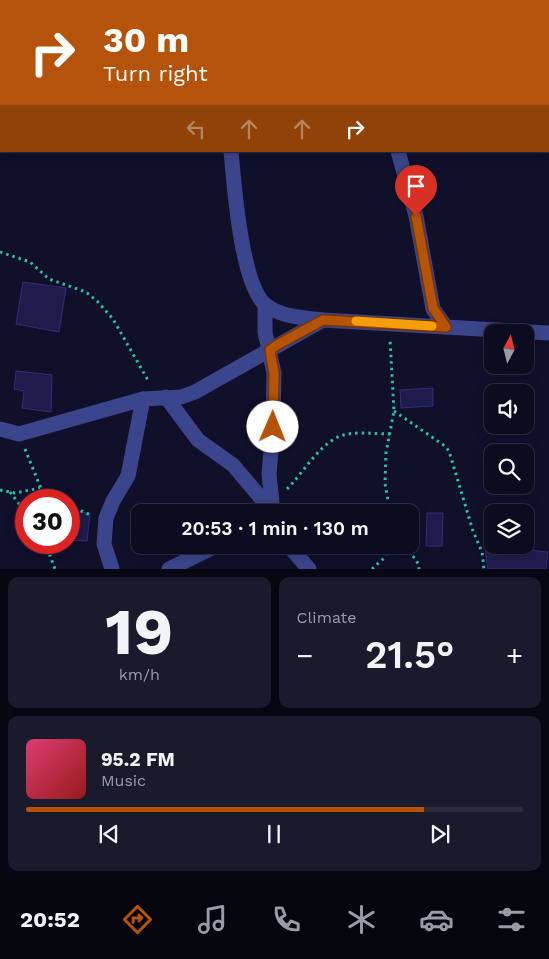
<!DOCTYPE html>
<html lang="en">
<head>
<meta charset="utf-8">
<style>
	:root { --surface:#0c0c20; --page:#1a1a2d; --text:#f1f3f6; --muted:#9a9ba5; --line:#2c2c3e; --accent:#b45309 }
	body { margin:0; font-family:"Work Sans",sans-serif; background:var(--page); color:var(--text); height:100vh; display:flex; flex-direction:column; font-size:19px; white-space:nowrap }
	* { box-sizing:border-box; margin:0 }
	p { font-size:16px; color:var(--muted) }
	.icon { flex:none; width:28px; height:28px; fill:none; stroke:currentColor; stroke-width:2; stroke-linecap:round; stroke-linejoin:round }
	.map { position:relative; height:569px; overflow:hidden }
	.drawer { display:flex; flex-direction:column; gap:8px; padding:8px; background:#070712; flex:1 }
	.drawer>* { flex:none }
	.hud { position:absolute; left:0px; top:0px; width:550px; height:152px; box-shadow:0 2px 12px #0003,0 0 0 1px var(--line); background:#b45309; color:#fff; overflow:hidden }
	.needle { width:32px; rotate:7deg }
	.buttons { position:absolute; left:484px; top:324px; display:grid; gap:10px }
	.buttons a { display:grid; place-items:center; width:50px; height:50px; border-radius:10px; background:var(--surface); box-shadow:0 2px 12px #0003,0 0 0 1px var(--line); font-size:25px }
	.speed { position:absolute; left:15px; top:489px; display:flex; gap:10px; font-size:25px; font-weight:700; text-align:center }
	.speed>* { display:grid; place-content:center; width:65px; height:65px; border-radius:50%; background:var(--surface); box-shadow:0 2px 12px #0003,0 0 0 1px var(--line); line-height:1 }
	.speed .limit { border:8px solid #d22; background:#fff; color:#111 }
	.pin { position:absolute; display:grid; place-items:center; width:42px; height:42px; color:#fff; margin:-51px -21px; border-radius:50% 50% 50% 0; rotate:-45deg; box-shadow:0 0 5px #0007 }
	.pin .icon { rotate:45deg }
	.me { position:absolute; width:55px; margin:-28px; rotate:1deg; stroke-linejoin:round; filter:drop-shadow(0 0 4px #0008) }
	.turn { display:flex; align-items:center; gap:18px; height:105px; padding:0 20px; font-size:22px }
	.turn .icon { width:65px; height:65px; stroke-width:2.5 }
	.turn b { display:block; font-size:35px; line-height:42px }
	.lanes { display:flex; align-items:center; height:48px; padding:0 20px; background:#0003; justify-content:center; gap:25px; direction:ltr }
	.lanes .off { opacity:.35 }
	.big { font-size:38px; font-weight:600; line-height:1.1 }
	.drawer .tile { flex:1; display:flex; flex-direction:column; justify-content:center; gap:8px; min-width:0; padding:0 18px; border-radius:10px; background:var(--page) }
	.drawer .dial { align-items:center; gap:0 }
	.dial b { font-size:65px; line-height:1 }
	.song { display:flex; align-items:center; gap:15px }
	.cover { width:60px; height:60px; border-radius:8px; background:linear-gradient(135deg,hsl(340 70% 55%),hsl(0 70% 35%)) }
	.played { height:5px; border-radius:2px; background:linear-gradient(90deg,var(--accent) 80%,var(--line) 80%) }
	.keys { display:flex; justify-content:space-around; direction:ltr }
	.heat { display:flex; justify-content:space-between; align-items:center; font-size:28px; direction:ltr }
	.drawer .tiles { flex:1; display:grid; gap:8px; grid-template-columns:1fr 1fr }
	.tile:last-child { grid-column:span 2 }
	.trip { position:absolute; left:131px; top:504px; width:288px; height:50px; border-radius:10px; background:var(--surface); box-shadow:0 2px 12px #0003,0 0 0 1px var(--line); font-weight:600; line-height:50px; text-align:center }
	.dock { display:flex; height:80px; justify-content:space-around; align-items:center; background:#05050d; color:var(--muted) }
	.dock .icon { width:35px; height:35px }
	.dock .on { color:var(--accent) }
	.dock b { font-size:22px; color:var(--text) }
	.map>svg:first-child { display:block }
	.building { fill:#1e1c4c; stroke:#302e79 }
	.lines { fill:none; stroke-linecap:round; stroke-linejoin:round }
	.path { stroke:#2ebf9e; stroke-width:3; stroke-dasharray:2.5 4; stroke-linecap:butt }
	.minor { stroke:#3b458b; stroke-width:15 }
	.route-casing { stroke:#753606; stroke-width:12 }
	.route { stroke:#b45309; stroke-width:9 }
	.slow { stroke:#f59e0b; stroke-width:9 }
</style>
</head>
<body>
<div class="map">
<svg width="549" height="569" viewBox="0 0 549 569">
	<rect width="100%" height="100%" fill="#10102b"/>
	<!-- building -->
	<g class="building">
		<path d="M 23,282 L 66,288 L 59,332 L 16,324 Z"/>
		<path d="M 16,371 L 52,375 L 51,412 L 22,408 L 24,391 L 14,389 Z"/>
		<path d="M 433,388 L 433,406 L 401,408 L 400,390 Z"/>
		<path d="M 69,511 L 90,513 L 87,541 L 69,540 Z"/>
		<path d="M 427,513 L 443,513 L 442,546 L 426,546 Z"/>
		<path d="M 500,547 L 548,552 L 546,569 L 488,569 L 485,548 Z"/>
	</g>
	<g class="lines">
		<!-- path -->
		<g class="path">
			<path d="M 0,65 L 1,65"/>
			<path d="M 0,139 L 1,139"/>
			<path d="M 0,252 L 30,262 L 49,279 L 86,292 L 97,301 L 113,319 L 149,382"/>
			<path d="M 394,411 L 445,446 L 449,451 L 473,531 L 482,552 L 484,569"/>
			<path d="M 25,449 L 42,491 L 51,500"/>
			<path d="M 287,489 C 303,473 316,449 336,438 C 350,430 374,434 390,434"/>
			<path d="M 0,490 L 15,493 L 40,488"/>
			<path d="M 10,492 L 26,513"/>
			<path d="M 69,505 L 90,515"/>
			<path d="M 390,512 L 385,483 L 386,453 L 394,411 L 390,339"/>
			<path d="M 45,542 L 55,569"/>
			<path d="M 389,546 C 403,550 417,553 419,569"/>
			<path d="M 372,569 L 384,558 L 389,546"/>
		</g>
		<!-- minor -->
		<g class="minor">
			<path d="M 217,0 L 217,1"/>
			<path d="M 388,0 L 388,1"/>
			<path d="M 231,151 C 234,184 241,288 267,306 C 282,317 305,318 323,320 L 549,333"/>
			<path d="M 398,151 L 416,216 L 433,309 L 446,327"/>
			<path d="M 265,305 L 265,332 L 274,373 L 273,427 L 269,474 L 273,512"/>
			<path d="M 166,397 L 198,440 L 233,465 L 271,510"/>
			<path d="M 0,429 L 19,434 L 143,399 L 181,397 L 195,392 L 323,320"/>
			<path d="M 288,545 L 309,569"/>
			<path d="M 112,569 L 104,544 L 106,518 L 113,501 L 128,476 L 143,399"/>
			<path d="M 169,569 L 218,545"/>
		</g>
	</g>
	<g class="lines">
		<!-- route casing -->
		<g class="route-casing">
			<path id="route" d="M 273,427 L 274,373 L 270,350 L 277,345 L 323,320 L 446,327 L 433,308 L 416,216"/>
		</g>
		<!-- route -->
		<use href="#route" class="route"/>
		<!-- slow -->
		<path class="slow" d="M 356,321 L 432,326"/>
	</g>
</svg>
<div class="buttons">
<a><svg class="needle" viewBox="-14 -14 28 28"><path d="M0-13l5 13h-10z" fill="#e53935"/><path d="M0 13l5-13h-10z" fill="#9a9ba5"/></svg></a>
<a><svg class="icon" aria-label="sound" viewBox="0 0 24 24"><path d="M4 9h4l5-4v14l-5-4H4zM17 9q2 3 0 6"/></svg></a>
<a><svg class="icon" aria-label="search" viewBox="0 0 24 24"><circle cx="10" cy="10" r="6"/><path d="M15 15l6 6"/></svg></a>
<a><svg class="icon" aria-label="layers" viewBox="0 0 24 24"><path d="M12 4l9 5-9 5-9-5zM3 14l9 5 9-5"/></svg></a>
</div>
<div class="speed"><div class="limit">30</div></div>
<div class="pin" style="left:416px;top:216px;background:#d93025"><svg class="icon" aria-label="arrive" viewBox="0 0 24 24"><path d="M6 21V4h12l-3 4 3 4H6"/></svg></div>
<svg class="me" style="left:273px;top:427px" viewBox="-20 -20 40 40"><circle r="19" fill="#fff"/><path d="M0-13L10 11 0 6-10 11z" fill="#b45309"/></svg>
<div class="trip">20:53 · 1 min · 130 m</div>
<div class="hud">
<div class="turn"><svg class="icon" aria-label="right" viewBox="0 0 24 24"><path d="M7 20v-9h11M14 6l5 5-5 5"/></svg><div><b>30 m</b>Turn right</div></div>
<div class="lanes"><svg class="icon off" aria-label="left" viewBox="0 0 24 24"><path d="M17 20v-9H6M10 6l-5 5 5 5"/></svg><svg class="icon off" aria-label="ahead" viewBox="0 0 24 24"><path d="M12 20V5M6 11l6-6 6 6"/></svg><svg class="icon off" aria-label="ahead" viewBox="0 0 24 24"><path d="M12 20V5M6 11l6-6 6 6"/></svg><svg class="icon" aria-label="right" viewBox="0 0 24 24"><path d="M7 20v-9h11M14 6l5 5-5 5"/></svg></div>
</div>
</div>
<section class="drawer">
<div class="tiles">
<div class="tile dial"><b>19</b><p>km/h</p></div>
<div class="tile"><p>Climate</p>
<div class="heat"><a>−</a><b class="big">21.5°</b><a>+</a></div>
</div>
<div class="tile">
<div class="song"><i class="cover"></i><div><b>95.2 FM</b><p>Music</p></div></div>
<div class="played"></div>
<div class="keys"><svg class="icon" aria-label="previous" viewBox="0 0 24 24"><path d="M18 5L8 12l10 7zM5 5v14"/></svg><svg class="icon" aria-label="pause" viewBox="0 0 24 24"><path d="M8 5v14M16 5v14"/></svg><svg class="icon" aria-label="next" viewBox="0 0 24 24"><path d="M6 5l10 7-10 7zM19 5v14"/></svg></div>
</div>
</div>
</section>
<nav class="dock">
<b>20:52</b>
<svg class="icon on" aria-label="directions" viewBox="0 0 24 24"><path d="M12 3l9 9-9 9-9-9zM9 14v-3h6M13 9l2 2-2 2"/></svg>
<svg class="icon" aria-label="music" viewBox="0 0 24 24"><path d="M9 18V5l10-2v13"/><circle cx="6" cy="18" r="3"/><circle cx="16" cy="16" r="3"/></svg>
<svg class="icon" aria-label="phone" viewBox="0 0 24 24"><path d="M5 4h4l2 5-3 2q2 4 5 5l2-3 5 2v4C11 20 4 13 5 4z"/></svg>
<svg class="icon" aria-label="climate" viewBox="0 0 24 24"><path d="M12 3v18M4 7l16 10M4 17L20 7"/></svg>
<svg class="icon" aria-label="car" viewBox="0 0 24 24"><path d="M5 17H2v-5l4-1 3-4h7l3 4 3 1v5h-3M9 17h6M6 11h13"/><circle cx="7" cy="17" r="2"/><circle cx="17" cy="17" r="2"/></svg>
<svg class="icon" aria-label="filters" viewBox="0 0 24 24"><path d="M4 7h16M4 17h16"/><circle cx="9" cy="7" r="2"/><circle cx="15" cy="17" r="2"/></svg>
</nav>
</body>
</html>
